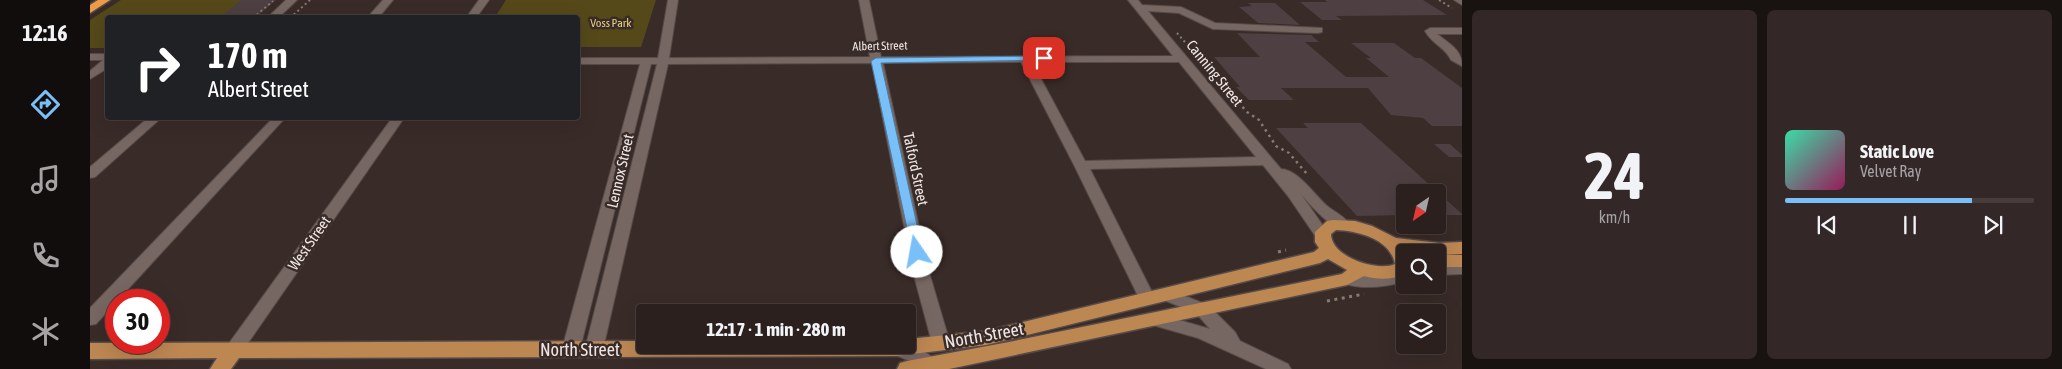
<!DOCTYPE html>
<html lang="en">
<head>
<meta charset="utf-8">
<style>
	:root { --surface:#2b201e; --page:#332827; --text:#f1f3f6; --muted:#a6a3a4; --line:#473e3c; --accent:#79bff8 }
	body { margin:0; font-family:"Asap Condensed",sans-serif; background:var(--page); color:var(--text); height:100vh; display:flex; flex-direction:column; font-size:19px; white-space:nowrap }
	* { box-sizing:border-box; margin:0 }
	p { font-size:16px; color:var(--muted) }
	.icon { flex:none; width:28px; height:28px; fill:none; stroke:currentColor; stroke-width:2; stroke-linecap:round; stroke-linejoin:round }
	.map { position:relative; flex:1; overflow:hidden }
	.drawer { display:flex; flex-direction:column; gap:10px; padding:10px; background:#181210; width:600px }
	.drawer>* { flex:none }
	.hud { position:absolute; left:15px; top:15px; width:475px; height:105px; border-radius:5px; box-shadow:0 5px 20px #0002,0 0 0 1px var(--line); background:#202124; color:#fff; overflow:hidden }
	.needle { width:32px; rotate:214deg }
	.fabs { position:absolute; left:1306px; top:184px; display:grid; gap:10px }
	.fabs a { display:grid; place-items:center; width:50px; height:50px; border-radius:5px; background:var(--surface); box-shadow:0 5px 20px #0002,0 0 0 1px var(--line); font-size:25px }
	.speed { position:absolute; left:15px; top:289px; display:flex; gap:10px; font-size:25px; font-weight:700; text-align:center }
	.speed>* { display:grid; place-content:center; width:65px; height:65px; border-radius:50%; background:var(--surface); box-shadow:0 5px 20px #0002,0 0 0 1px var(--line); line-height:1 }
	.speed .limit { border:8px solid #d22; background:#fff; color:#111 }
	.pin { position:absolute; display:grid; place-items:center; width:42px; height:42px; color:#fff; margin:-21px; border-radius:10px; box-shadow:0 2px 8px #0006 }
	.me { position:absolute; width:55px; margin:-28px; rotate:348deg; stroke-linejoin:round; filter:drop-shadow(0 0 4px #0008) }
	.turn { display:flex; align-items:center; gap:18px; height:105px; padding:0 20px; font-size:22px }
	.turn .icon { width:65px; height:65px; stroke-width:2.5 }
	.turn b { display:block; font-size:35px; line-height:42px }
	.drawer .card { flex:1; display:flex; flex-direction:column; justify-content:center; gap:8px; min-width:0; padding:0 18px; border-radius:8px; background:var(--page) }
	.drawer .dial { align-items:center; gap:0 }
	.dial b { font-size:65px; line-height:1 }
	.song { display:flex; align-items:center; gap:15px }
	.cover { width:60px; height:60px; border-radius:8px; background:linear-gradient(135deg,hsl(160 70% 55%),hsl(330 70% 35%)) }
	.played { height:5px; border-radius:2px; background:linear-gradient(90deg,var(--accent) 75%,var(--line) 75%) }
	.keys { display:flex; justify-content:space-around; direction:ltr }
	.drawer .tiles { flex:1; display:grid; gap:10px; grid-template-columns:repeat(2,1fr) }
	.trip { position:absolute; left:546px; top:304px; width:280px; height:50px; border-radius:5px; background:var(--surface); box-shadow:0 5px 20px #0002,0 0 0 1px var(--line); font-weight:700; line-height:50px; text-align:center }
	main { display:flex; flex:1; min-height:0 }
	.dock { display:flex; flex-direction:column; width:90px; justify-content:space-around; align-items:center; background:#110d0c; color:var(--muted) }
	.dock .icon { width:35px; height:35px }
	.dock .active { color:var(--accent) }
	.dock b { font-size:22px; color:var(--text) }
	.map>svg:first-child { display:block }
	.green { fill:#55491a }
	.building { fill:#4d3f42 }
	.lines { fill:none; stroke-linecap:round; stroke-linejoin:round }
	.minor-casing { stroke:#564b48; stroke-width:2 }
	.major-casing { stroke:#564b48; stroke-width:3 }
	.highway-casing { stroke:#564b48; stroke-width:3 }
	.path-far2 { stroke:#867a77; stroke-width:2; stroke-dasharray:2 3; stroke-linecap:butt }
	.path-far1 { stroke:#867a77; stroke-width:2.5; stroke-dasharray:2.5 4; stroke-linecap:butt }
	.path { stroke:#867a77; stroke-width:3; stroke-dasharray:3 4.5; stroke-linecap:butt }
	.minor { fill:#776763; fill-rule:evenodd }
	.major { fill:#bd8752; fill-rule:evenodd }
	.highway { fill:#ec9c47; fill-rule:evenodd }
	.route { fill:#79bff8; stroke:#4f7ca1 }
	.labels { text-anchor:middle; dominant-baseline:central; stroke-width:5; stroke-linejoin:round; paint-order:stroke }
	.far-park-label { font-size:12px; fill:#e7d07d; stroke:#392b28 }
	.far-street-label { font-size:12px; fill:#efe6e3; stroke:#392b28 }
	.street-label { font-size:15px; fill:#efe6e3; stroke:#392b28 }
	.near-street-label { font-size:18px; fill:#efe6e3; stroke:#392b28 }
</style>
</head>
<body>
<main>
<nav class="dock">
<b>12:16</b>
<svg class="icon active" aria-label="directions" viewBox="0 0 24 24"><path d="M12 3l9 9-9 9-9-9zM9 14v-3h6M13 9l2 2-2 2"/></svg>
<svg class="icon" aria-label="music" viewBox="0 0 24 24"><path d="M9 18V5l10-2v13"/><circle cx="6" cy="18" r="3"/><circle cx="16" cy="16" r="3"/></svg>
<svg class="icon" aria-label="phone" viewBox="0 0 24 24"><path d="M5 4h4l2 5-3 2q2 4 5 5l2-3 5 2v4C11 20 4 13 5 4z"/></svg>
<svg class="icon" aria-label="climate" viewBox="0 0 24 24"><path d="M12 3v18M4 7l16 10M4 17L20 7"/></svg>
</nav>
<div class="map">
<svg width="1372" height="369" viewBox="0 0 1372 369">
	<rect width="100%" height="100%" fill="#392b28"/>
	<!-- green -->
	<g class="green">
		<path d="M 31,0 L 180,0 L 159,17 L 18,18 L 17,48 L 0,48 L 0,20 Z"/>
		<path d="M 416,0 L 566,0 L 551,47 L 488,47 L 488,18 L 405,17 Z"/>
	</g>
	<!-- building -->
	<g class="building">
		<path d="M 151,0 L 186,0 L 165,18 L 129,18 Z"/>
		<path d="M 1235,0 L 1333,0 L 1357,15 L 1246,16 L 1252,20 L 1232,20 L 1210,2 L 1237,2 Z"/>
		<path d="M 1158,3 L 1185,3 L 1210,25 L 1168,23 L 1149,7 L 1162,6 Z"/>
		<path d="M 1147,33 L 1221,35 L 1229,42 L 1215,42 L 1256,77 L 1299,77 L 1276,58 L 1281,58 L 1261,43 L 1304,43 L 1325,58 L 1331,58 L 1372,88 L 1372,126 L 1342,126 L 1333,118 L 1301,115 L 1278,88 L 1191,88 L 1204,100 L 1159,100 L 1146,87 L 1150,87 L 1124,57 L 1170,57 Z"/>
		<path d="M 1213,123 L 1271,123 L 1372,214 L 1372,215 L 1348,215 L 1348,192 L 1315,192 L 1315,215 L 1267,216 L 1186,128 L 1218,128 Z"/>
		<path d="M 1344,144 L 1360,144 L 1372,155 L 1372,157 L 1359,157 Z"/>
	</g>
	<g class="lines">
		<!-- minor casing -->
		<g class="minor-casing">
			<g id="minor">
				<path d="M 196,0 L 207,0 L 188,18 L 177,18 Z"/>
				<path d="M 293,0 L 303,0 L 288,18 L 277,18 Z"/>
				<path d="M 389,0 L 399,0 L 386,18 L 376,18 Z"/>
				<path d="M 578,0 L 588,0 L 579,58 L 780,57 L 769,0 L 779,0 L 791,57 L 1083,56 L 1038,0 L 1048,0 L 1052,5 L 1091,7 L 1125,23 L 1232,28 L 1232,32 L 1228,33 L 1123,29 L 1089,13 L 1058,11 L 1191,169 C 1207,169 1225,195 1236,205 C 1244,212 1255,216 1260,225 L 1258,228 C 1243,233 1221,205 1211,194 L 1238,233 L 1236,237 L 1226,237 L 1198,196 L 1173,165 L 1000,169 L 1065,298 L 1063,302 L 1057,304 L 1051,302 L 984,165 L 931,62 L 793,63 L 839,272 L 860,343 L 857,348 L 851,350 L 845,348 L 842,343 L 823,272 L 782,63 L 578,64 L 513,349 L 510,354 L 504,356 L 498,354 L 495,349 L 567,64 L 561,64 L 490,349 L 487,354 L 481,356 L 475,354 L 472,349 L 550,64 L 488,64 L 488,58 L 568,58 ZM 942,62 L 1089,62 L 1166,157 L 995,161 Z"/>
				<path d="M 1364,0 L 1372,0 L 1372,5 Z"/>
				<path d="M 1340,28 L 1372,28 L 1372,34 L 1347,34 C 1360,44 1372,50 1372,66 L 1361,60 C 1355,47 1342,44 1335,31 Z"/>
				<path d="M 0,54 L 18,54 L 18,68 L 0,79 L 0,71 L 13,60 L 0,60 Z"/>
				<path d="M 58,118 L 71,118 L 5,177 L 0,178 L 0,167 Z"/>
				<path d="M 183,118 L 195,118 L 6,324 L 0,325 L 0,308 Z"/>
				<path d="M 302,118 L 314,118 L 149,356 L 143,358 L 137,356 L 134,351 L 137,346 Z"/>
				<path d="M 1372,262 L 1372,274 L 1348,275 L 1348,265 Z"/>
				<path d="M 1315,270 L 1315,282 C 1292,287 1274,290 1251,283 L 1249,279 L 1251,275 L 1257,273 L 1272,276 L 1286,276 Z"/>
				<path d="M 1077,289 L 1118,305 L 1145,332 L 1150,341 L 1198,364 L 1201,369 L 1176,369 L 1108,338 L 1059,324 L 1057,319 L 1059,314 L 1065,313 L 1120,329 L 1106,313 L 1071,299 L 1069,295 L 1071,291 Z"/>
				<path d="M 799,345 C 819,345 841,349 851,369 L 831,369 L 820,361 L 800,353 L 797,348 Z"/>
			</g>
		</g>
		<!-- major casing -->
		<g class="major-casing">
			<g id="major">
				<path d="M 1243,220 L 1265,221 L 1282,226 L 1306,238 L 1349,243 L 1372,242 L 1372,254 L 1349,255 L 1348,252 L 1317,251 L 1318,252 L 1315,252 L 1315,274 C 1301,280 1289,280 1274,276 L 1257,285 L 859,369 L 807,369 L 810,363 L 817,361 L 919,342 L 1252,274 L 1257,270 L 1238,259 L 1230,263 L 896,345 L 806,356 L 149,358 L 141,369 L 120,369 L 127,358 L 0,359 L 0,343 L 555,341 L 555,345 L 818,345 L 818,339 L 896,331 L 1224,252 L 1229,248 L 1225,242 L 1225,232 L 1237,221 ZM 1246,230 C 1269,231 1300,239 1305,264 C 1287,272 1241,257 1241,234 Z"/>
				<rect x="1348" y="255" width="24" height="12"/>
			</g>
		</g>
		<!-- highway casing -->
		<g class="highway-casing">
			<path id="highway" d="M 8,0 L 20,0 L 0,13 L 0,5 Z"/>
		</g>
		<!-- path-far2 -->
		<g class="path-far2">
			<path d="M 1349,0 L 1362,8"/>
			<path d="M 163,18 L 183,1"/>
			<path d="M 200,18 L 220,0"/>
			<path d="M 1087,33 L 1145,99"/>
		</g>
		<!-- path-far1 -->
		<path class="path-far1" d="M 1144,97 L 1157,112 L 1169,120 L 1186,146 L 1199,153 L 1217,174"/>
		<!-- path -->
		<g class="path">
			<path d="M 1188,252 L 1196,250"/>
			<path d="M 1237,301 L 1274,294"/>
		</g>
		<!-- minor -->
		<use href="#minor" class="minor"/>
		<!-- major -->
		<use href="#major" class="major"/>
		<!-- highway -->
		<use href="#highway" class="highway"/>
	</g>
	<!-- route -->
	<path class="route" d="M 954,56 L 959,58 L 957,60 L 791,63 L 833,252 L 832,256 L 823,256 L 781,61 L 786,58 Z"/>
	<g class="labels">
		<!-- far-park labels -->
		<g class="far-park-label">
			<text x="521" y="23">Voss Park</text>
		</g>
		<!-- far-street labels -->
		<g class="far-street-label">
			<text transform="translate(790 46) rotate(-1)">Albert Street</text>
		</g>
		<!-- street labels -->
		<g class="street-label">
			<text transform="translate(1125 73) rotate(51)">Canning Street</text>
			<text transform="translate(826 169) rotate(78)">Talford Street</text>
			<text transform="translate(530 171) rotate(-77)">Lennox Street</text>
			<text transform="translate(219 243) rotate(-55)">West Street</text>
		</g>
		<!-- near-street labels -->
		<g class="near-street-label">
			<text transform="translate(894 335) rotate(-10)">North Street</text>
			<text x="490" y="349">North Street</text>
		</g>
	</g>
</svg>
<div class="fabs">
<a><svg class="needle" viewBox="-14 -14 28 28"><path d="M0-13l5 13h-10z" fill="#e53935"/><path d="M0 13l5-13h-10z" fill="#a6a3a4"/></svg></a>
<a><svg class="icon" aria-label="search" viewBox="0 0 24 24"><circle cx="10" cy="10" r="6"/><path d="M15 15l6 6"/></svg></a>
<a><svg class="icon" aria-label="layers" viewBox="0 0 24 24"><path d="M12 4l9 5-9 5-9-5zM3 14l9 5 9-5"/></svg></a>
</div>
<div class="speed"><div class="limit">30</div></div>
<div class="pin" style="left:954px;top:58px;background:#d93025"><svg class="icon" aria-label="arrive" viewBox="0 0 24 24"><path d="M6 21V4h12l-3 4 3 4H6"/></svg></div>
<svg class="me" style="left:827px;top:252px" viewBox="-20 -20 40 40"><circle r="19" fill="#fff"/><path d="M0-13L10 11 0 6-10 11z" fill="#79bff8"/></svg>
<div class="trip">12:17 · 1 min · 280 m</div>
<div class="hud">
<div class="turn"><svg class="icon" aria-label="right" viewBox="0 0 24 24"><path d="M7 20v-9h11M14 6l5 5-5 5"/></svg><div><b>170 m</b>Albert Street</div></div>
</div>
</div>
<section class="drawer">
<div class="tiles">
<div class="card dial"><b>24</b><p>km/h</p></div>
<div class="card">
<div class="song"><i class="cover"></i><div><b>Static Love</b><p>Velvet Ray</p></div></div>
<div class="played"></div>
<div class="keys"><svg class="icon" aria-label="previous" viewBox="0 0 24 24"><path d="M18 5L8 12l10 7zM5 5v14"/></svg><svg class="icon" aria-label="pause" viewBox="0 0 24 24"><path d="M8 5v14M16 5v14"/></svg><svg class="icon" aria-label="next" viewBox="0 0 24 24"><path d="M6 5l10 7-10 7zM19 5v14"/></svg></div>
</div>
</div>
</section>
</main>
</body>
</html>
